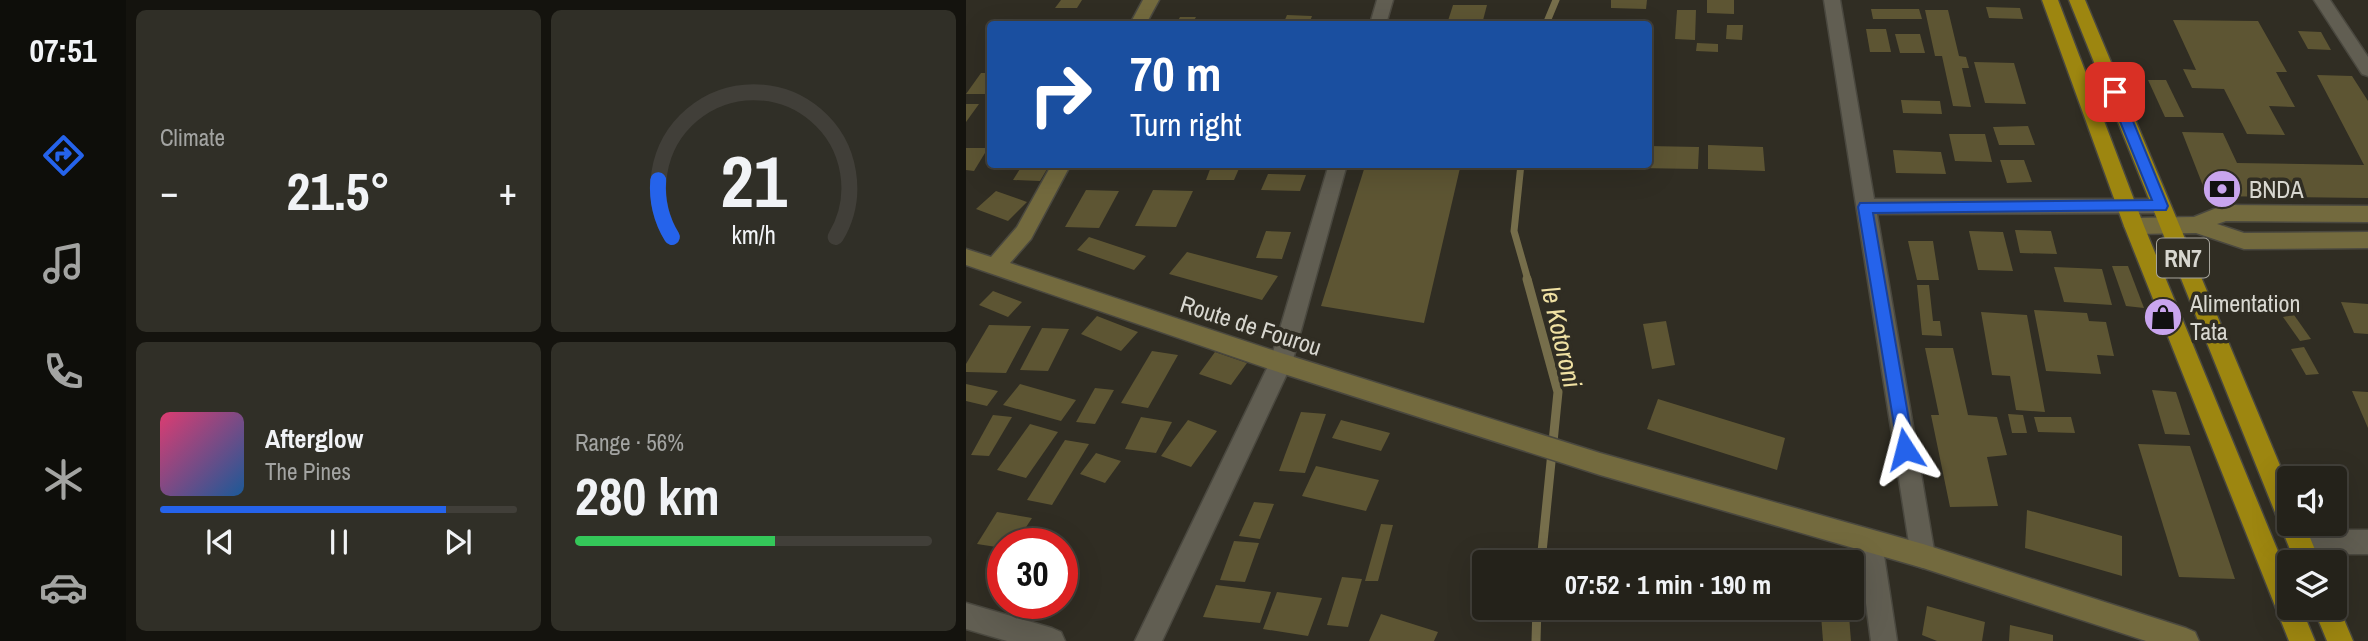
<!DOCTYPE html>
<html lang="en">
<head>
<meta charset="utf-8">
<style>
	:root { --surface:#24221a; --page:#302f27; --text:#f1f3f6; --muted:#a3a4a2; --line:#413f39; --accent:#2563eb }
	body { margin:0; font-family:"Archivo Narrow",sans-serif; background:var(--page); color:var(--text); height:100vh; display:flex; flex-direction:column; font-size:26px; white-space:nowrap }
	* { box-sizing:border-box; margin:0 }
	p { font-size:23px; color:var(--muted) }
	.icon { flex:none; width:38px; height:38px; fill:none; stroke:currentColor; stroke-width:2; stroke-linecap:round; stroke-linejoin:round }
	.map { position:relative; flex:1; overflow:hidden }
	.details { display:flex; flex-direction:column; gap:10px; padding:10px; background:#14130e; width:840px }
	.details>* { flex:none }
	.guide { position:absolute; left:21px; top:21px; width:665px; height:147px; border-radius:7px; box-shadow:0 7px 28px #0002,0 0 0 2px var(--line); background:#1a4fa0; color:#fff; overflow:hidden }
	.buttons { position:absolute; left:1311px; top:466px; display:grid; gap:14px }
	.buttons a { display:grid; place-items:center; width:70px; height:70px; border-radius:7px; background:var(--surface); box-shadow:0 7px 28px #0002,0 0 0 2px var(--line); font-size:35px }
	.speed { position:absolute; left:21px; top:528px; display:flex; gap:14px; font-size:35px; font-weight:700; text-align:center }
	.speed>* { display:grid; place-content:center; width:91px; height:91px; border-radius:50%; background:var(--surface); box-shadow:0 7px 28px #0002,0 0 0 2px var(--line); line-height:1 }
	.speed .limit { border:10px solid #d22; background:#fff; color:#111 }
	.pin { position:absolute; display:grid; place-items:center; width:60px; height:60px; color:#fff; margin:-30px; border-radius:14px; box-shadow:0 4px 10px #0006 }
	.me { position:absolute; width:77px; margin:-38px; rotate:351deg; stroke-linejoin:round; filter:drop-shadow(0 0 5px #0008) }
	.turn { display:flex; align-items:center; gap:24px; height:147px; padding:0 28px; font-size:32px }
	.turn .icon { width:91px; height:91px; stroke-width:2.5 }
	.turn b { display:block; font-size:49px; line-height:60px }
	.big { font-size:52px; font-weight:700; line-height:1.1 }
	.details .tile { flex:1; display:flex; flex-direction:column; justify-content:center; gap:10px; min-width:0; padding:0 24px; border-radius:10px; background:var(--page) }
	.details .dial { align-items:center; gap:0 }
	.dial svg { height:182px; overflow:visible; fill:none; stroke:var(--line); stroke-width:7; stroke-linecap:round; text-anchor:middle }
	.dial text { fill:var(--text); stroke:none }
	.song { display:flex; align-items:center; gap:21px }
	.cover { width:84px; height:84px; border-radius:10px; background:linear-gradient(135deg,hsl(340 70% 55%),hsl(210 70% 35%)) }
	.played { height:7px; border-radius:4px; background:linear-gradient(90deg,var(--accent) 80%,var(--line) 80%) }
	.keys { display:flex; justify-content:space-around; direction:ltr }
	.heat { display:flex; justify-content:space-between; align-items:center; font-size:38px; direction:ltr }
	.charge { height:10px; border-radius:5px; background:linear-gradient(90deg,#34c759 56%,var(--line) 0) }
	.details .tiles { flex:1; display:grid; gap:10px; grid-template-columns:repeat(2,1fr) }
	.trip { position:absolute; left:506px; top:550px; width:392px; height:70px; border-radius:7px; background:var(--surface); box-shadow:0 7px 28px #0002,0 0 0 2px var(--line); font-weight:700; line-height:70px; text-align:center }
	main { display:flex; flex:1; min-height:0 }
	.menu { display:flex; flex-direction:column; width:126px; justify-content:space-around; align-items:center; background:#0e0e0a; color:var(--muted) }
	.menu .icon { width:49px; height:49px }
	.menu .selected { color:var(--accent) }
	.menu b { font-size:32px; color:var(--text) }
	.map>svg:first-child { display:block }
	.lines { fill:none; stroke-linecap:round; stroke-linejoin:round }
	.stream-far1 { stroke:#766e4b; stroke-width:7 }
	.stream { stroke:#766e4b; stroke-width:9 }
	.building { fill:#5d5533 }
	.street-casing { stroke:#4a483f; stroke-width:3 }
	.secondary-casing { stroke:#4a483f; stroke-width:3 }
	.highway-casing { stroke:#4a483f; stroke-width:3 }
	.street { fill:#615e52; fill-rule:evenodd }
	.secondary { fill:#736a3e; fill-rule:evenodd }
	.highway { fill:#9d8610; fill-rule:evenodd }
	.route { fill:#2563eb; stroke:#184099; stroke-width:2 }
	.labels { text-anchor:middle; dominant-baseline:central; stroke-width:7; stroke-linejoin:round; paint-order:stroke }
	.shield { fill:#302d23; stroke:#a6a49c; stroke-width:2 }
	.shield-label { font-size:23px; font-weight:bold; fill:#d8d7d0 }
	.poi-label { font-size:24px; fill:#d8d7d0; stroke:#302d23; text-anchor:start }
	.street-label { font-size:24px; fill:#d8d7d0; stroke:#302d23 }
	.water-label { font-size:26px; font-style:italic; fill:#f0e1a3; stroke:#302d23 }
</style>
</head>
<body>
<main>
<nav class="menu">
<b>07:51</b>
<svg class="icon selected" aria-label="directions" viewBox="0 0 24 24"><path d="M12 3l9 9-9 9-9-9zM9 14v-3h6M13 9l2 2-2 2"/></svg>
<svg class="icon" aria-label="music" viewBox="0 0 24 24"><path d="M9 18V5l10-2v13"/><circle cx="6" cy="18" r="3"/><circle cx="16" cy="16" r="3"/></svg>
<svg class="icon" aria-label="phone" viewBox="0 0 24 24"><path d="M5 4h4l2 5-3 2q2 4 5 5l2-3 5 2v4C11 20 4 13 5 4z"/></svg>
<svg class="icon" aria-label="climate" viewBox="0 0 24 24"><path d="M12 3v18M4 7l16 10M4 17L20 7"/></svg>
<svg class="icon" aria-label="car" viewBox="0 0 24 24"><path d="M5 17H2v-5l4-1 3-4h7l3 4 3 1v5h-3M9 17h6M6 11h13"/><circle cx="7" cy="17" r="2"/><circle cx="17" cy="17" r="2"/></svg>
</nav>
<section class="details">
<div class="tiles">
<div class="tile"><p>Climate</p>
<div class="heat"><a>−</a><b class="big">21.5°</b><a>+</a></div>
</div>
<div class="tile dial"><svg viewBox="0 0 100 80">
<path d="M14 69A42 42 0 1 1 86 69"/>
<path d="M14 69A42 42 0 0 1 8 44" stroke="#2563eb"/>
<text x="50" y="56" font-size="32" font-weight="700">21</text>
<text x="50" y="72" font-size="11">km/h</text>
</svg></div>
<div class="tile">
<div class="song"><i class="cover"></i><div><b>Afterglow</b><p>The Pines</p></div></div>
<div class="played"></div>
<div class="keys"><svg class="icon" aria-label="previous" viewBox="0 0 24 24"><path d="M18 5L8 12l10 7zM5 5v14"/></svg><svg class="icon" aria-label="pause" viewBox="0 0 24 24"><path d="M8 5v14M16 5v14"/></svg><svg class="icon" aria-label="next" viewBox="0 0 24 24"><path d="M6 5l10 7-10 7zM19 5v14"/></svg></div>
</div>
<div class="tile"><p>Range · 56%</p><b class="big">280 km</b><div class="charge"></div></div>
</div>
</section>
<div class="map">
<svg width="1402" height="641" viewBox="0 0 1402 641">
	<rect width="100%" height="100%" fill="#302d23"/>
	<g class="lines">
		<!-- stream-far1 -->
		<g class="stream-far1">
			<path d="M 580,24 L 590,0"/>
			<path d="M 555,164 L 548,231 L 562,280"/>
		</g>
		<!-- stream -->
		<g class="stream">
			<path d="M 561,279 L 592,392 L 575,562"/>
			<path d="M 570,641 L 571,607"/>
		</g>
	</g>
	<!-- building -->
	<g class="building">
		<path d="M 95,0 L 116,0 L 111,8 L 89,8 Z"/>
		<path d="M 645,0 L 681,0 L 680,9 L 645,8 Z"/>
		<path d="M 741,0 L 768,0 L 768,14 L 741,13 Z"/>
		<path d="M 487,5 L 521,5 L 516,24 L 481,24 Z"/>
		<path d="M 1020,7 L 1054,8 L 1057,19 L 1023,18 Z"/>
		<path d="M 905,9 L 953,9 L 956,19 L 907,19 Z"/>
		<path d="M 711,10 L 730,10 L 729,40 L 709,39 Z"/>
		<path d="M 959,10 L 982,10 L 993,56 L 1000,57 L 1003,68 L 996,68 L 1005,107 L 987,106 L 976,56 L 969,56 Z"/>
		<path d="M 321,15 L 346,16 L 343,24 L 317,24 Z"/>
		<path d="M 214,17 L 230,17 L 226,24 L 210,24 Z"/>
		<path d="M 79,19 L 119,20 L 116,24 L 75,24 Z"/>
		<path d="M 43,20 L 69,20 L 67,24 L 39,24 Z"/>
		<path d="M 1207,20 L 1292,21 L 1321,72 L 1310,72 L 1329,107 L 1303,106 L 1319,135 L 1281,134 L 1258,89 L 1226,88 L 1217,69 L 1230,70 Z"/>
		<path d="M 761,25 L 777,25 L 776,40 L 760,39 Z"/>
		<path d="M 900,29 L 920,29 L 925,52 L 904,52 Z"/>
		<path d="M 1332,31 L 1355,32 L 1365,50 L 1342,49 Z"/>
		<path d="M 929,34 L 954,34 L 959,53 L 934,53 Z"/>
		<path d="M 731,43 L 752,44 L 752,52 L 730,51 Z"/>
		<path d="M 1008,62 L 1048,63 L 1060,104 L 1019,103 Z"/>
		<path d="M 15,73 L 24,73 L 24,86 L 19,94 L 0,94 Z"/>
		<path d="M 1351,75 L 1386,76 L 1402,101 L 1402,198 L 1241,196 L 1216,132 L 1257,133 L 1271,163 L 1398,165 Z"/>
		<path d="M 1182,80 L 1200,80 L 1218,117 L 1199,117 Z"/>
		<path d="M 935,100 L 974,101 L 976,114 L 937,113 Z"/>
		<path d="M 0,104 L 13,104 L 0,122 Z"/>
		<path d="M 1062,126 L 1069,145 L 1033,145 L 1027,127 Z"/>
		<path d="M 983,134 L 1019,134 L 1026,162 L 989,161 Z"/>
		<path d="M 742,145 L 797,147 L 799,171 L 742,169 Z"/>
		<path d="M 682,146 L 733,147 L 732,169 L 672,168 L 673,164 L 682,164 Z"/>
		<path d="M 0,148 L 22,148 L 8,171 L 0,170 Z"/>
		<path d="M 927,150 L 975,152 L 980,174 L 930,173 Z"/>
		<path d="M 1034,160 L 1058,160 L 1066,182 L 1041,183 Z"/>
		<path d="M 57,164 L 84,164 L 74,181 L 47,180 Z"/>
		<path d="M 208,164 L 237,164 L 235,169 L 206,168 Z"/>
		<path d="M 246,164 L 275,164 L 268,180 L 240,180 Z"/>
		<path d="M 399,166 L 494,168 L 458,323 L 355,306 Z"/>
		<path d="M 302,174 L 340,175 L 334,191 L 295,190 Z"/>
		<path d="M 120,190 L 153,191 L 133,228 L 99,227 Z"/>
		<path d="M 187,190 L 227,191 L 210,227 L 169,226 Z"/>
		<path d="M 30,191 L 61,202 L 42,221 L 10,209 Z"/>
		<path d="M 1049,230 L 1085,231 L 1091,254 L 1054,253 Z"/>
		<path d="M 300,231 L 325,232 L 316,259 L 290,258 Z"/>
		<path d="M 1003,231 L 1037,232 L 1047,271 L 1012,270 Z"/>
		<path d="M 123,237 L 180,256 L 168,270 L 111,250 Z"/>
		<path d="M 942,241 L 967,241 L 973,280 L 951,280 Z"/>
		<path d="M 221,252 L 312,276 L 296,300 L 203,274 Z"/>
		<path d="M 1146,266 L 1162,266 L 1178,308 L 1160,306 Z"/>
		<path d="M 1088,267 L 1136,269 L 1146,305 L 1098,302 Z"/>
		<path d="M 951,285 L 963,285 L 967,321 L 974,321 L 976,336 L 956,335 Z"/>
		<path d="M 27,291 L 56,302 L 42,317 L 13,305 Z"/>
		<path d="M 1375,302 L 1402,304 L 1402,334 L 1388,333 Z"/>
		<path d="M 1068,310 L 1121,313 L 1123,321 L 1140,322 L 1148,356 L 1131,355 L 1135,374 L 1080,371 Z"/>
		<path d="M 1015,312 L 1061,315 L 1079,412 L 1050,410 L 1044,376 L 1026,375 Z"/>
		<path d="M 1328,315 L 1345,339 L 1334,341 L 1317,317 Z"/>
		<path d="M 131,316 L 172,332 L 155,351 L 115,334 Z"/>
		<path d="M 700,321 L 709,365 L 686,369 L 677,324 Z"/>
		<path d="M 23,325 L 65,326 L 40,373 L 0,372 L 0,364 Z"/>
		<path d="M 76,328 L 103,329 L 82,371 L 54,370 Z"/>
		<path d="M 1338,347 L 1353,374 L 1340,375 L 1325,349 Z"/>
		<path d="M 959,348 L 987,348 L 1002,415 L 1031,417 L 1041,455 L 1021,457 L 1032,506 L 984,507 L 965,415 L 973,415 Z"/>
		<path d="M 186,351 L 212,355 L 182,408 L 155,403 Z"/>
		<path d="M 249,352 L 281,363 L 265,385 L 233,374 Z"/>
		<path d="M 0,384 L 32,391 L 21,406 L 0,401 Z"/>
		<path d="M 54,384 L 110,400 L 95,421 L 37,405 Z"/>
		<path d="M 129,388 L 148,390 L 129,424 L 110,422 Z"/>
		<path d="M 1186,390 L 1210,392 L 1224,435 L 1199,434 Z"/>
		<path d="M 1386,391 L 1402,392 L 1402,428 Z"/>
		<path d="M 692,399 L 819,438 L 811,470 L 681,429 Z"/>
		<path d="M 335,412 L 360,414 L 339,473 L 313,471 Z"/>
		<path d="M 1042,414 L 1057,415 L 1061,433 L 1046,433 Z"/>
		<path d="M 27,415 L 46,417 L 23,456 L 5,455 Z"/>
		<path d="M 175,417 L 206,422 L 190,453 L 159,449 Z"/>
		<path d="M 1068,417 L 1105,417 L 1109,433 L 1072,432 Z"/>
		<path d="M 222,420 L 251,431 L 225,467 L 195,456 Z"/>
		<path d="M 375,420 L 424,433 L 415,451 L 366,438 Z"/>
		<path d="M 64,424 L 92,432 L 60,478 L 31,470 Z"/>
		<path d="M 99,440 L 123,444 L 86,505 L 61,500 Z"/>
		<path d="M 1172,444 L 1224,446 L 1269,579 L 1213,577 Z"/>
		<path d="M 130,453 L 155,461 L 139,483 L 114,474 Z"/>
		<path d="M 350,466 L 413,480 L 400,511 L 336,496 Z"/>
		<path d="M 288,502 L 308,504 L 294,539 L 273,536 Z"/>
		<path d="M 1061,510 L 1156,536 L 1156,576 L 1059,548 Z"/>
		<path d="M 31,512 L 66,518 L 49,544 L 37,544 L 37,548 L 11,544 Z"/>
		<path d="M 415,524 L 427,525 L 412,581 L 399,581 Z"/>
		<path d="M 268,541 L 293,543 L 279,582 L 254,580 Z"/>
		<path d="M 376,577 L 396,579 L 382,627 L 361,625 Z"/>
		<path d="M 250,585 L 305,592 L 294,623 L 237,617 Z"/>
		<path d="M 311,592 L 356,598 L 342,636 L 297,629 Z"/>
		<path d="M 961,606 L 1019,622 L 1016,641 L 971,641 L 956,635 Z"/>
		<path d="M 415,614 L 472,632 L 468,641 L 403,641 Z"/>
		<path d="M 855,615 L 883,616 L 885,641 L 857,641 Z"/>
		<path d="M 1044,625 L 1087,635 L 1087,641 L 1043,641 Z"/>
	</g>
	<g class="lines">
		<!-- street casing -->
		<g class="street-casing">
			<g id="street">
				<path d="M 411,0 L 427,0 L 420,24 L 404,24 Z"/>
				<path d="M 858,0 L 874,0 L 908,199 L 1195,199 L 1205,206 L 1195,213 L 911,214 L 969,556 L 966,565 L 957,568 L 948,565 L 945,556 Z"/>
				<path d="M 1348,0 L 1364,0 L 1402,57 L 1402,76 L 1396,74 Z"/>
				<path d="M 363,164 L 381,164 L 326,363 L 196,641 L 169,641 L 304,362 Z"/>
				<path d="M 904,530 L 913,533 L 916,542 L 931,641 L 905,641 L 892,542 L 895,533 Z"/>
				<path d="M 1334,530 L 1402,530 L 1402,554 L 1334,554 L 1325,551 L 1322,542 L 1325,533 Z"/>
				<path d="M 0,603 L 86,628 L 95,632 L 99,641 L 41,641 L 0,629 Z"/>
			</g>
		</g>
		<!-- secondary casing -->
		<g class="secondary-casing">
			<g id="secondary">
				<path d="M 177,0 L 193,0 L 180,24 L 164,24 Z"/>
				<path d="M 86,164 L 105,164 L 65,239 L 44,263 L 315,353 L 634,453 L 957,544 L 1220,628 L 1229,632 L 1233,641 L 1180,641 L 957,568 L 634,475 L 315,373 L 0,265 L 0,249 L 25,257 L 51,227 Z"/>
				<path d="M 1258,205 L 1402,206 L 1402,222 L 1260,221 L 1251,224 L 1278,233 L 1402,232 L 1402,248 L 1278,249 L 1230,233 L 1168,234 L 1161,231 L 1158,226 L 1161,221 L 1168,218 L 1228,217 Z"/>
			</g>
		</g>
		<!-- highway casing -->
		<g class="highway-casing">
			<g id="highway">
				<path d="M 1076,0 L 1092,0 L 1178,226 L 1323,578 L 1323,607 L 1335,607 L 1349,641 L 1323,641 L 1158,226 Z"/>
				<path d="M 1103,0 L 1119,0 L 1323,487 L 1323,523 L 1338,523 L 1354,562 L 1329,562 Z"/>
				<path d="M 1368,598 L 1369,598 L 1387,641 L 1361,641 L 1347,607 L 1368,607 Z"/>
			</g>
		</g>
		<!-- street -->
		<use href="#street" class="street"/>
		<!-- secondary -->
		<use href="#secondary" class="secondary"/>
		<!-- highway -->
		<use href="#highway" class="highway"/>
	</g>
	<!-- route -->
	<path class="route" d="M 1149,87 L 1155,92 L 1202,206 L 1200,210 L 907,213 L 948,449 L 945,455 L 939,457 L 933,455 L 892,207 L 894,203 L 1186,200 L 1142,92 Z"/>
	<!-- icons -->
	<defs>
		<g id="bank-disc" transform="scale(2.0125)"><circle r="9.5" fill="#c9a5ee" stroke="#302d23"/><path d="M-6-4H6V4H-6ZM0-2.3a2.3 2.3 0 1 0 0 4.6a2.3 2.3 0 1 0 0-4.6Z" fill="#111"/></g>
		<g id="shop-disc" transform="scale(2.0125)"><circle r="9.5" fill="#c9a5ee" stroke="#302d23"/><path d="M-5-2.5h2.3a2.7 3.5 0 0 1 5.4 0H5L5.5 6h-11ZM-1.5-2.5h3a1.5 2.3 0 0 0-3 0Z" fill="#111"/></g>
	</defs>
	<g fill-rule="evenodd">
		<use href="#bank-disc" x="1256" y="189"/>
		<use href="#shop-disc" x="1197" y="317"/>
	</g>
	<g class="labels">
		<!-- shield labels -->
		<rect class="shield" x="1191" y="238.5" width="52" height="39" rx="5"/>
		<g class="shield-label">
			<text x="1217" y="258">RN7</text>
		</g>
		<!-- poi labels -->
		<g class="poi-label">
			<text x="1283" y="189">BNDA</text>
			<text x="1224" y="303">Alimentation<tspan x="1224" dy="28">Tata</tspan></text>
		</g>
		<!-- street labels -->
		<g class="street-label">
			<text transform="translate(285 325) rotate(18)">Route de Fourou</text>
		</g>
		<!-- water labels -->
		<g class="water-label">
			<text transform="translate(596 337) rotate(77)">le Kotoroni</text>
		</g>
	</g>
</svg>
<div class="buttons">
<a><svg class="icon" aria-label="sound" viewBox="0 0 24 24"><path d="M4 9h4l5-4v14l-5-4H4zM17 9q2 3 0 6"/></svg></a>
<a><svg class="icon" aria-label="layers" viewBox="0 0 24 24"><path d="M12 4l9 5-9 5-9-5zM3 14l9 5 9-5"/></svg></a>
</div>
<div class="speed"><div class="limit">30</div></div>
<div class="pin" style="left:1149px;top:92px;background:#d93025"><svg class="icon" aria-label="arrive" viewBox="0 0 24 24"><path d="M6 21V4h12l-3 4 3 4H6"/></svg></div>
<svg class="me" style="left:939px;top:449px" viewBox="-20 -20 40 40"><path d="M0-17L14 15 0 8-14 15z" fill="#2563eb" stroke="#fff" stroke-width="4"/></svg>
<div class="trip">07:52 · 1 min · 190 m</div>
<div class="guide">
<div class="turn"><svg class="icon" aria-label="right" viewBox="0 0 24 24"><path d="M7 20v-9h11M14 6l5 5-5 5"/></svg><div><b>70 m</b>Turn right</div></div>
</div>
</div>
</main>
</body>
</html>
